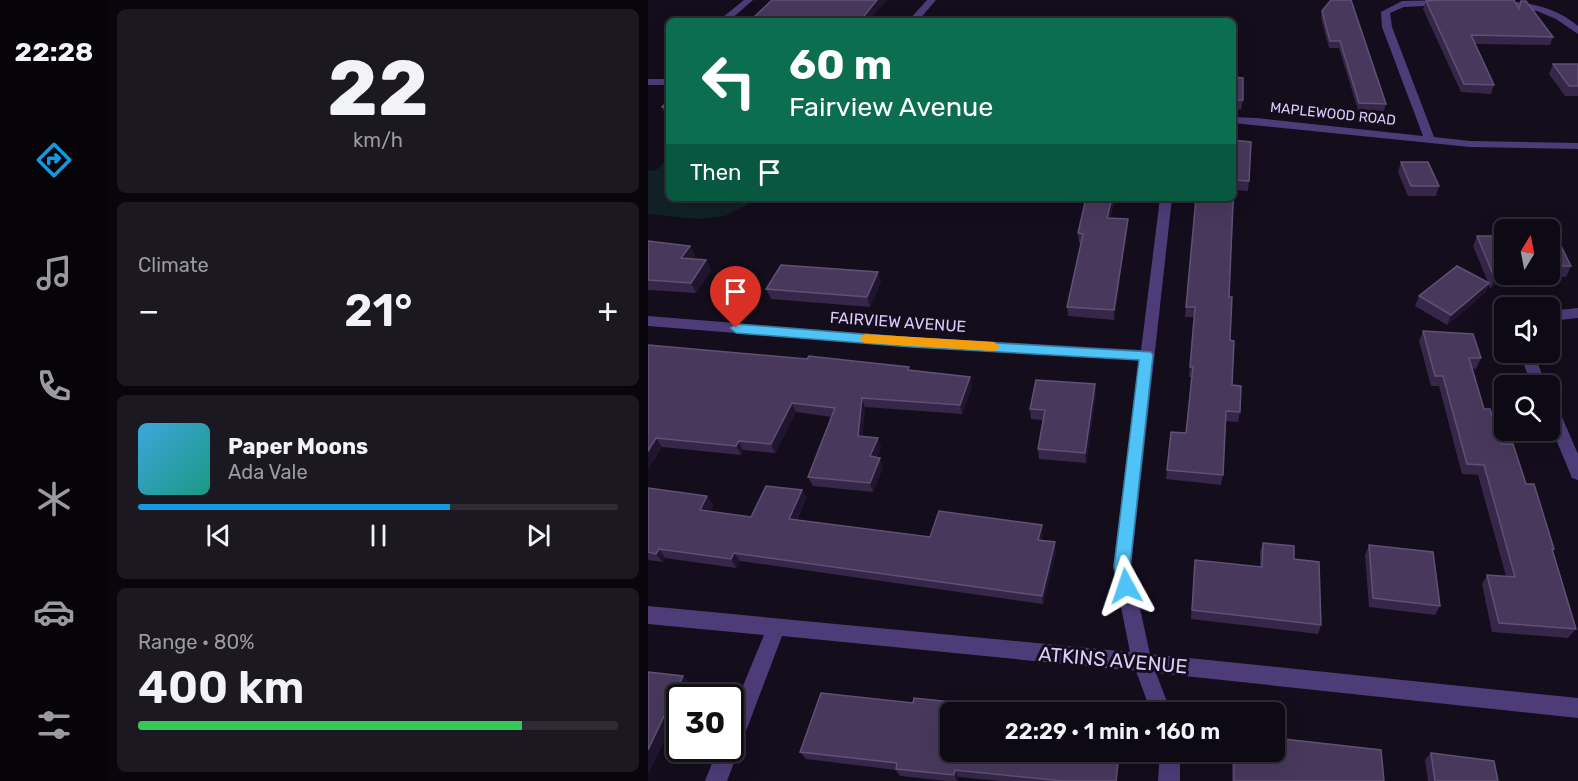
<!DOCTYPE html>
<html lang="en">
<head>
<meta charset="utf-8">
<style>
	:root { --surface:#0e0a15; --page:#1c1822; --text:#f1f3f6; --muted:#9b9aa0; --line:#2e2b34; --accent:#1399e0 }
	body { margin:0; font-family:Rubik,sans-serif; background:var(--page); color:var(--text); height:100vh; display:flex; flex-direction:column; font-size:22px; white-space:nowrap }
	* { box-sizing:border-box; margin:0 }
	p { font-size:20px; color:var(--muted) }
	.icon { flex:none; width:33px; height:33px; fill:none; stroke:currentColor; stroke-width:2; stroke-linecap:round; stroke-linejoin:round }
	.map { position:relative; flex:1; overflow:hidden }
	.panel { display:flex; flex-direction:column; gap:9px; padding:9px; background:#08060c; width:540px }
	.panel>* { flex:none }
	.guide { position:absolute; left:18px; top:18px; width:570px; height:183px; border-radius:9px; box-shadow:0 6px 24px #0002,0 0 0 2px var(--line); background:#0b6e4f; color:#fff; overflow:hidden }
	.needle { width:39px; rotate:10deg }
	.buttons { position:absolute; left:846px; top:219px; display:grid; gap:12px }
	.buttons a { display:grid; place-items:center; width:66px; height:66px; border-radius:9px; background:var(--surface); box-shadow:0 6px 24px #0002,0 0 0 2px var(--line); font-size:30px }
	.speed { position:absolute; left:18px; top:684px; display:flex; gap:12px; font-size:30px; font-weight:700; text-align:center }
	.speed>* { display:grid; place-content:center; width:78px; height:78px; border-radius:50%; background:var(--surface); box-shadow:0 6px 24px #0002,0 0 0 2px var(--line); line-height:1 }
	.speed .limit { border:3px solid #111; border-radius:9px; background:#fff; color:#111 }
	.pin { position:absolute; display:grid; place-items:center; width:51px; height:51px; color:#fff; margin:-62px -26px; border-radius:50% 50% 50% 0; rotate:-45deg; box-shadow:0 0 6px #0007 }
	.pin .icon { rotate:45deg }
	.me { position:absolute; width:66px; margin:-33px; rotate:355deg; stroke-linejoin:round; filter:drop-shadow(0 0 4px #0008) }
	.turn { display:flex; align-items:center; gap:21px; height:126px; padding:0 24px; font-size:27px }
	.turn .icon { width:78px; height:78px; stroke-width:2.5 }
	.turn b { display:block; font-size:42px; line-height:51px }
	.then { display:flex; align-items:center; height:57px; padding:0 24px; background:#0003; gap:12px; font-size:22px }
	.big { font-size:45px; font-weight:600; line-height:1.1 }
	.panel .card { flex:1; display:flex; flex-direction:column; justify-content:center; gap:9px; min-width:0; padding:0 21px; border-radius:9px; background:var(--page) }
	.panel .dial { align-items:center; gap:0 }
	.dial b { font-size:78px; line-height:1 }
	.song { display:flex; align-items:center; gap:18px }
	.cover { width:72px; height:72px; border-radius:9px; background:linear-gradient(135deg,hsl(200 70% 55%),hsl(170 70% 35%)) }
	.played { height:6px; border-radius:3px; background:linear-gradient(90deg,var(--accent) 65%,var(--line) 65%) }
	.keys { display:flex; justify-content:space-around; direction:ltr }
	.heat { display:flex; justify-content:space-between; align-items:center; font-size:33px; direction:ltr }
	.charge { height:9px; border-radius:4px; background:linear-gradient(90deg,#34c759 80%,var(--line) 0) }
	.trip { position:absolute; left:292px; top:702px; width:345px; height:60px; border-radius:9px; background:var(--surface); box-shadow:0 6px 24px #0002,0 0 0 2px var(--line); font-weight:600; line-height:60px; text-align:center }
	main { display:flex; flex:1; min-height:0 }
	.dock { display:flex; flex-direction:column; width:108px; justify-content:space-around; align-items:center; background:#060408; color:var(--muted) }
	.dock .icon { width:42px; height:42px }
	.dock .selected { color:var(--accent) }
	.dock b { font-size:27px; color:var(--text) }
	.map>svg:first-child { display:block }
	.green { fill:#112125 }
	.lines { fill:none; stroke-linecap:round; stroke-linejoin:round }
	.street { fill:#4d3c77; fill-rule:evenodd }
	.wall { fill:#362748 }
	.shaded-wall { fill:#20152f }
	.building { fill:#48395c; stroke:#5f5075; stroke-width:1.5 }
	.route { fill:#4fc3f7; stroke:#337fa1; stroke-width:1.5 }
	.slow { fill:#f59e0b }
	.labels { text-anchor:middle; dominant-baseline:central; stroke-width:6; stroke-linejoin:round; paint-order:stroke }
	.far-street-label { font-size:14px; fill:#ddccfb; stroke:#130d1c }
	.street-label { font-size:16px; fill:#ddccfb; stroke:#130d1c }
	.near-street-label { font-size:20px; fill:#ddccfb; stroke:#130d1c }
</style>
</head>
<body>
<main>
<nav class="dock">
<b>22:28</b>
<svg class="icon selected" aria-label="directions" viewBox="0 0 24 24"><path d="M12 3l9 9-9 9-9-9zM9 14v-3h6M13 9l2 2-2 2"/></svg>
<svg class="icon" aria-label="music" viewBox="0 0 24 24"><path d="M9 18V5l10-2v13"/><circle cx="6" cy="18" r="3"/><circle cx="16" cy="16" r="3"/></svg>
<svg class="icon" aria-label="phone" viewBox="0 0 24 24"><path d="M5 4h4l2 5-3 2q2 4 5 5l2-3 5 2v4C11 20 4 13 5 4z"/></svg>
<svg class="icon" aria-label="climate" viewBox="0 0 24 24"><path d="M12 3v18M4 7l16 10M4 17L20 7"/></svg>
<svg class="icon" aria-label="car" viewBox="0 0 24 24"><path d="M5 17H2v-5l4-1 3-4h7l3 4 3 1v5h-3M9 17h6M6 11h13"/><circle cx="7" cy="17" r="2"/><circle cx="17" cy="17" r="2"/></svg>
<svg class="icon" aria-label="filters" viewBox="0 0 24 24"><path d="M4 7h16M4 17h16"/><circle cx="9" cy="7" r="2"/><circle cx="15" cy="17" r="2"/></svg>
</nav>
<section class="panel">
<div class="card dial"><b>22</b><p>km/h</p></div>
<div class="card"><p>Climate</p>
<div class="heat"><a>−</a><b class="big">21°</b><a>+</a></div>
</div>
<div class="card">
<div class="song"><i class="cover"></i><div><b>Paper Moons</b><p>Ada Vale</p></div></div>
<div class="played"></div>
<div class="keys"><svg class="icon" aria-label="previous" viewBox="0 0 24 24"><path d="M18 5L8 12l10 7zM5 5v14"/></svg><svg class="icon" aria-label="pause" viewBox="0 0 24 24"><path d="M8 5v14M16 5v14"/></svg><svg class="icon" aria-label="next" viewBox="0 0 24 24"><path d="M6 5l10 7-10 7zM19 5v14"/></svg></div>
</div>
<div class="card"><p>Range · 80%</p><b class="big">400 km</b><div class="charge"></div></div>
</section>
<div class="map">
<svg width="930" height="781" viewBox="0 0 930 781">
	<rect width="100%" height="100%" fill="#130d1c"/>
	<!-- green -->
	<path class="green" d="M 21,158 L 21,198 L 102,198 L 99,205 L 77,216 L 50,219 L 0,214 L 0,171 L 8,170 Z"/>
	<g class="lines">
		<!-- street -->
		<g class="street">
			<path d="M 96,0 L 105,0 L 81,21 L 70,21 Z"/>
			<path d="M 279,0 L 288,0 L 270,21 L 260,21 Z"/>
			<path d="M 799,0 L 800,2 L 796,5 L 756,7 L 742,13 L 744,27 L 786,137 L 822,141 L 930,143 L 930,149 L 822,147 L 585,123 L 585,117 L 609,118 L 775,136 L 734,27 L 733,12 L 754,1 Z"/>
			<path d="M 847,0 C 877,2 906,6 930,26 L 930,34 L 908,19 L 889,11 L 844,5 L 843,3 Z"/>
			<rect x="0" y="79" width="21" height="6"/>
			<path d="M 512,198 L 524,198 L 483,567 L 502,654 L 930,698 L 930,718 L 508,673 L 523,712 L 503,712 L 488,671 L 134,636 L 79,781 L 57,781 L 70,748 L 82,748 L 82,717 L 116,635 L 0,624 L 0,606 L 482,652 L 465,567 L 491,360 L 263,347 L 0,326 L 0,316 L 263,337 L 493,350 Z"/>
			<path d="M 930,308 L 930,318 L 902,321 L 902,311 Z"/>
			<path d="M 871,352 L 885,352 L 899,386 L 884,386 Z"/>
			<path d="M 902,402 L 907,404 L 910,408 L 930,454 L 930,480 L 924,478 L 902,425 Z"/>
			<path d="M 512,752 L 532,752 L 532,781 L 510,781 Z"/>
		</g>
	</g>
	<!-- wall -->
	<g class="wall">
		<path d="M 778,1 L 870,7 L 873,1 L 905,37 L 902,45 L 827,44 L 846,85 L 843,94 L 813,92 L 775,9 Z"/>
		<path d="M 674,11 L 738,104 L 736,111 L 710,110 L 691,48 L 681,48 L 673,18 Z"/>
		<path d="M 905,64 L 930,64 L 930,96 L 917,96 L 901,74 Z"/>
		<path d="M 585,77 L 595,100 L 593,110 L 585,109 Z"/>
		<path d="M 21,100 L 21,117 L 18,117 L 14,107 Z"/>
		<path d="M 585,140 L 601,181 L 600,191 L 586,190 L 581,297 L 584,385 L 592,412 L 590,422 L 578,421 L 575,475 L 573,485 L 518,479 L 523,432 L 538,433 L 543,377 L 541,377 L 546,317 L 537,317 L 548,198 Z"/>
		<path d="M 753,162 L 791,186 L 788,196 L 760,196 L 750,172 Z"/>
		<path d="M 432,198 L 467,198 L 462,218 L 479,228 L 466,320 L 420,316 L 419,307 L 433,243 L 431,243 L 430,233 L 438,199 Z"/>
		<path d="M 829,236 L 856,274 L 902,274 L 902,243 L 923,266 L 918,277 L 858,275 L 842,289 L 841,285 L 837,293 L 799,325 L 767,306 L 771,296 L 840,282 L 825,246 Z"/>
		<path d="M 0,241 L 42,246 L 47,256 L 45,259 L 58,260 L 63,270 L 48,293 L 0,290 Z"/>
		<path d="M 233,282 L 222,307 L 123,299 L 118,289 Z"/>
		<path d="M 775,331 L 833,358 L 828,369 L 824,368 L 836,409 L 853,444 L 878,484 L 906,549 L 905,551 L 928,629 L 920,638 L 844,632 L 834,584 L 839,575 L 858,576 L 830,475 L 814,474 L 791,386 L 783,386 L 771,341 Z"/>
		<path d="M 0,345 L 262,370 L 322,377 L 324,387 L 314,414 L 217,407 L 214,436 L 233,447 L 229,457 L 235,467 L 225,492 L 165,486 L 160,477 L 184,417 L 148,412 L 127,453 L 95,450 L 93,455 L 14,447 L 0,469 Z"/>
		<path d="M 448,394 L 438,463 L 391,459 L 390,449 L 395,420 L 383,419 L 382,409 Z"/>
		<path d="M 0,488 L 59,496 L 65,505 L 62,511 L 103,517 L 154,490 L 158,498 L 149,520 L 282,537 L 395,534 L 393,541 L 408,551 L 395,604 L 92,561 L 88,568 L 17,558 L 15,562 L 0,560 Z"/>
		<path d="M 615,543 L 646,559 L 673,625 L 670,634 L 543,619 L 547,560 L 612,567 L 612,552 Z"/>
		<path d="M 721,545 L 792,606 L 787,615 L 721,607 L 717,555 Z"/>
		<path d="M 152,752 L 472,752 L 469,781 L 353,781 L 310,777 L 309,781 L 299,781 L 252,776 L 248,770 L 158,759 Z"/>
		<path d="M 584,752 L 627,752 L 736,781 L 584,781 Z"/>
		<path d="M 783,753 L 850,781 L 780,781 L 777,760 Z"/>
	</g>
	<!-- shaded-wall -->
	<g class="shaded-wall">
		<path d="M 229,0 L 240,0 L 231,9 L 221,21 L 212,21 Z"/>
		<path d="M 464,198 L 467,198 L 459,227 L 459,218 Z"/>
		<path d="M 480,219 L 479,228 L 466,320 L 466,310 Z"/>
		<path d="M 42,246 L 47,256 L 38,268 L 33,258 Z"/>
		<path d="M 58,260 L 63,270 L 48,293 L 43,283 Z"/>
		<path d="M 856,270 L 856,274 L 858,274 L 858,275 L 842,289 L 847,279 Z"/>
		<path d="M 230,272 L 233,282 L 222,307 L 219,297 Z"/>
		<path d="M 841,283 L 837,293 L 799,325 L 803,315 Z"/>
		<path d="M 322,377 L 324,387 L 314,414 L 312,405 Z"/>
		<path d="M 447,384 L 448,394 L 438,463 L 437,453 Z"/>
		<path d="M 214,398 L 217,407 L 214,445 L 210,436 Z"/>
		<path d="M 144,403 L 148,412 L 127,453 L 123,444 Z"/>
		<path d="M 8,438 L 14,447 L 0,469 L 0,451 Z"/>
		<path d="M 230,438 L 233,447 L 225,465 L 222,456 Z"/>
		<path d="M 91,441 L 95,450 L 93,455 L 88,446 Z"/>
		<path d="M 232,458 L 235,467 L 225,492 L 222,483 Z"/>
		<path d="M 154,490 L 158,498 L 145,527 L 141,519 Z"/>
		<path d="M 59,496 L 65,505 L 57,519 L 52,510 Z"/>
		<path d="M 394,525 L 395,534 L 391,549 L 390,540 Z"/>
		<path d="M 407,542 L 408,551 L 395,604 L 394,596 Z"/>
		<path d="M 11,549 L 17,558 L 15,562 L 8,554 Z"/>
		<path d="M 86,553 L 92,561 L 88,568 L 83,559 Z"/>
		<path d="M 35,676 L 43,684 L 37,698 L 32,698 L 32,708 L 0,775 L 0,750 Z"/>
		<path d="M 307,770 L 310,777 L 309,781 L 306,775 Z"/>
	</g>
	<!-- building -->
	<g class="building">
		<path d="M 124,0 L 229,0 L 212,21 L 102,21 Z"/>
		<path d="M 683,0 L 703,0 L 738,104 L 711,103 L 692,41 L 682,41 L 674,11 Z"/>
		<path d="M 794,0 L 866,0 L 871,9 L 873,1 L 878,1 L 905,37 L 823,35 L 846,85 L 816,84 L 778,1 Z"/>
		<path d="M 905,64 L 930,64 L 930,86 L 921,86 Z"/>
		<path d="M 585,77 L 595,78 L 595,100 L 585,100 Z"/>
		<path d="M 21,100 L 21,108 L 14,107 Z"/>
		<path d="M 585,140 L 603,142 L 601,181 L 586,180 L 581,297 L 584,297 L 582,340 L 586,341 L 584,385 L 593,386 L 592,412 L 578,411 L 575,475 L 519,470 L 523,432 L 538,433 L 545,367 L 542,367 L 547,307 L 538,307 L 548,198 L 585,198 Z"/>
		<path d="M 753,162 L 780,162 L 791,186 L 763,186 Z"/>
		<path d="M 438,198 L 464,198 L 459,218 L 480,219 L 466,310 L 419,307 L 435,234 L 430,233 Z"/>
		<path d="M 829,236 L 853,236 L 856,242 L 856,270 L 847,279 Z"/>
		<path d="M 0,241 L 42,246 L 33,258 L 58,260 L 43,283 L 0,280 Z"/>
		<path d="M 902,243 L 912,244 L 923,266 L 902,266 Z"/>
		<path d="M 133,265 L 230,272 L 219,297 L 118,289 Z"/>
		<path d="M 809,266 L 841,283 L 803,315 L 771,296 Z"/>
		<path d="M 775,331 L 825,334 L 833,358 L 821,358 L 836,409 L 842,409 L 853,444 L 865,444 L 878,484 L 886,484 L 906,549 L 904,549 L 928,629 L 851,623 L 839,575 L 867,577 L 836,465 L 819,464 L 795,376 L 787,376 Z"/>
		<path d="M 0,345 L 159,359 L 161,356 L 224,363 L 261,367 L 260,370 L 322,377 L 312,405 L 214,398 L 210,436 L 230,438 L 222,456 L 232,458 L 222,483 L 160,477 L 187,408 L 144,403 L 123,444 L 91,441 L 88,446 L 8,438 L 0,451 Z"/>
		<path d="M 388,380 L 447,384 L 437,453 L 390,449 L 397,410 L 382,409 Z"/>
		<path d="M 118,486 L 154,490 L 141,519 L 282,537 L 291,511 L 394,525 L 390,540 L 407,542 L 394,596 L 86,553 L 83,559 L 11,549 L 8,554 L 0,552 L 0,488 L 59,496 L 52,510 L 103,517 Z"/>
		<path d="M 615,543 L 646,546 L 646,559 L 671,562 L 673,625 L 544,610 L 547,560 L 614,567 Z"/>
		<path d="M 721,545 L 785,552 L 792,606 L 725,598 Z"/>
		<path d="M 0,672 L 35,676 L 0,750 Z"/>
		<path d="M 173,693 L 265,703 L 266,698 L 402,712 L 303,712 L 303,752 L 471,752 L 468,781 L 415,781 L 307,770 L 306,775 L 248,769 L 249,763 L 152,752 Z"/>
		<path d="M 627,738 L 733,750 L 736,781 L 586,781 L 586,752 L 627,752 Z"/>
		<path d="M 783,753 L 846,761 L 850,781 L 787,781 Z"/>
	</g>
	<!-- route -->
	<path class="route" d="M 88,324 L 264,338 L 503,352 L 505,355 L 482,567 L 486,586 L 484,591 L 478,593 L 472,591 L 466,567 L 491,360 L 264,347 L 88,333 L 82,328 Z"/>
	<!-- slow -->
	<path class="slow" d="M 217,334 L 346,342 L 352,347 L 346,351 L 217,343 L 211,339 Z"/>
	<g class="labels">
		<!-- far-street labels -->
		<g class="far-street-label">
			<text transform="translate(685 114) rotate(6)">MAPLEWOOD ROAD</text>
		</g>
		<!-- street labels -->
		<g class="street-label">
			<text transform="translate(250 322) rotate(4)">FAIRVIEW AVENUE</text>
		</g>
		<!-- near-street labels -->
		<g class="near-street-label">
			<text transform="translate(465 660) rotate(5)">ATKINS AVENUE</text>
		</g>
	</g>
</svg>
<div class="buttons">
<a><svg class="needle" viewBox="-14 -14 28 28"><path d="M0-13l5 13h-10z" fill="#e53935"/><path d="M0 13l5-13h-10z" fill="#9b9aa0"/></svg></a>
<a><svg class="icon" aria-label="sound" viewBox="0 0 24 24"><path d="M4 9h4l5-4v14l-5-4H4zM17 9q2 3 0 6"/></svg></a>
<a><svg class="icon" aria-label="search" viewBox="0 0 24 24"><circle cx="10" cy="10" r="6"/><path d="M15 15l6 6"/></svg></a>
</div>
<div class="speed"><div class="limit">30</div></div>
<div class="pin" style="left:88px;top:328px;background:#d93025"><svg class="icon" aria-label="arrive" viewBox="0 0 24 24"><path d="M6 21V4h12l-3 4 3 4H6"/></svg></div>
<svg class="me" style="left:478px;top:586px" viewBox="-20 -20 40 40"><path d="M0-17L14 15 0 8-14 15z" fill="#4fc3f7" stroke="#fff" stroke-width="4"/></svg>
<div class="trip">22:29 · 1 min · 160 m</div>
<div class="guide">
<div class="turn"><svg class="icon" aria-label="left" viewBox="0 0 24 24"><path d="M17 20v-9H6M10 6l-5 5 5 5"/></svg><div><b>60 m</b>Fairview Avenue</div></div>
<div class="then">Then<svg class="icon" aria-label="arrive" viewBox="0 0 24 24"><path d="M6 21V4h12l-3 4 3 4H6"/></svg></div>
</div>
</div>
</main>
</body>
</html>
